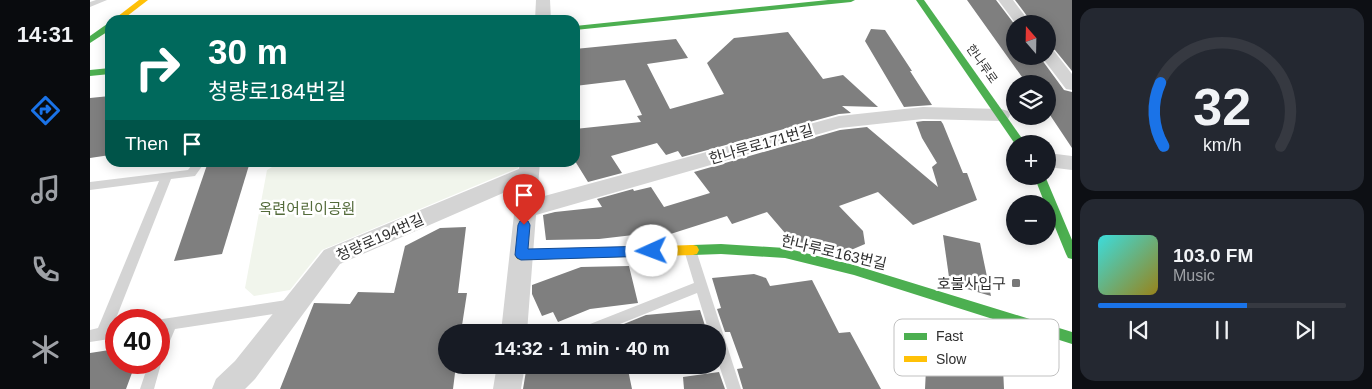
<!DOCTYPE html>
<html lang="en">
<head>
<meta charset="utf-8">
<style>
	:root { --surface:#171b24; --page:#242831; --text:#f1f3f6; --muted:#9ea1a6; --line:#363941; --accent:#1a73e8 }
	body { margin:0; font-family:Helvetica,"Noto Sans KR",sans-serif; background:var(--page); color:var(--text); height:100vh; display:flex; flex-direction:column; font-size:19px; white-space:nowrap }
	* { box-sizing:border-box; margin:0 }
	p { font-size:16px; color:var(--muted) }
	.icon { flex:none; width:28px; height:28px; fill:none; stroke:currentColor; stroke-width:2; stroke-linecap:round; stroke-linejoin:round }
	.map { position:relative; flex:1; overflow:hidden }
	.details { display:flex; flex-direction:column; gap:8px; padding:8px; background:#0d0f14; width:300px }
	.details>* { flex:none }
	.top-card { position:absolute; left:15px; top:15px; width:475px; height:152px; border-radius:15px; box-shadow:0 2px 12px #0003; background:#00695c; color:#fff; overflow:hidden }
	.needle { width:32px; rotate:340deg }
	.tools { position:absolute; left:916px; top:15px; display:grid; gap:10px }
	.tools a { display:grid; place-items:center; width:50px; height:50px; border-radius:50%; background:var(--surface); box-shadow:0 2px 12px #0003; font-size:25px }
	.speed { position:absolute; left:15px; top:309px; display:flex; gap:10px; font-size:25px; font-weight:700; text-align:center }
	.speed>* { display:grid; place-content:center; width:65px; height:65px; border-radius:50%; background:var(--surface); box-shadow:0 2px 12px #0003; line-height:1 }
	.speed .limit { border:8px solid #d22; background:#fff; color:#111 }
	.pin { position:absolute; display:grid; place-items:center; width:42px; height:42px; color:#fff; margin:-51px -21px; border-radius:50% 50% 50% 0; rotate:-45deg; box-shadow:0 0 5px #0007 }
	.pin .icon { rotate:45deg }
	.me { position:absolute; width:55px; margin:-28px; rotate:268deg; stroke-linejoin:round; filter:drop-shadow(0 0 4px #0008) }
	.turn { display:flex; align-items:center; gap:18px; height:105px; padding:0 20px; font-size:22px }
	.turn .icon { width:65px; height:65px; stroke-width:2.5 }
	.turn b { display:block; font-size:35px; line-height:42px }
	.then { display:flex; align-items:center; height:48px; padding:0 20px; background:#0003; gap:10px; font-size:19px }
	.details .card { flex:1; display:flex; flex-direction:column; justify-content:center; gap:8px; min-width:0; padding:0 18px; border-radius:15px; background:var(--page) }
	.details .dial { align-items:center; gap:0 }
	.dial svg { height:130px; overflow:visible; fill:none; stroke:var(--line); stroke-width:7; stroke-linecap:round; text-anchor:middle }
	.dial text { fill:var(--text); stroke:none }
	.song { display:flex; align-items:center; gap:15px }
	.cover { width:60px; height:60px; border-radius:8px; background:linear-gradient(135deg,hsl(180 70% 55%),hsl(50 70% 35%)) }
	.played { height:5px; border-radius:2px; background:linear-gradient(90deg,var(--accent) 60%,var(--line) 60%) }
	.keys { display:flex; justify-content:space-around; direction:ltr }
	.trip { position:absolute; left:348px; top:324px; width:288px; height:50px; border-radius:25px; background:var(--surface); box-shadow:0 2px 12px #0003; font-weight:800; line-height:50px; text-align:center }
	main { display:flex; flex:1; min-height:0 }
	.tabs { display:flex; flex-direction:column; width:90px; justify-content:space-around; align-items:center; background:#090b0e; color:var(--muted) }
	.tabs .icon { width:35px; height:35px }
	.tabs .selected { color:var(--accent) }
	.tabs b { font-size:22px; color:var(--text) }
	.map>svg:first-child { display:block }
	.green { fill:#f1f5ec }
	.building { fill:#7f7f7f }
	.lines { fill:none; stroke-linecap:round; stroke-linejoin:round }
	.lane { fill:#d4d4d4; fill-rule:evenodd }
	.street { fill:#d4d4d4; fill-rule:evenodd }
	.fast { fill:#4caf50; fill-rule:evenodd }
	.slow { fill:#ffc107; fill-rule:evenodd }
	.route { fill:#1a73e8; stroke:#114b97 }
	.poi-dot { fill:#787878; stroke:#fff; stroke-width:2 }
	.labels { text-anchor:middle; dominant-baseline:central; stroke-width:5; stroke-linejoin:round; paint-order:stroke }
	.far-street-label { font-size:12px; fill:#2f2f2f; stroke:#fff }
	.street-label { font-size:15px; fill:#2f2f2f; stroke:#fff }
	.park-label { font-size:15px; fill:#546b3b; stroke:#fff }
	.poi-label { font-size:15px; fill:#2f2f2f; stroke:#fff; text-anchor:end }
	.key { fill:#fff; stroke:#c1c1c1; stroke-width:1 }
	.key-label { font-size:14px; fill:#2f2f2f }
</style>
</head>
<body>
<main>
<nav class="tabs">
<b>14:31</b>
<svg class="icon selected" aria-label="directions" viewBox="0 0 24 24"><path d="M12 3l9 9-9 9-9-9zM9 14v-3h6M13 9l2 2-2 2"/></svg>
<svg class="icon" aria-label="music" viewBox="0 0 24 24"><path d="M9 18V5l10-2v13"/><circle cx="6" cy="18" r="3"/><circle cx="16" cy="16" r="3"/></svg>
<svg class="icon" aria-label="phone" viewBox="0 0 24 24"><path d="M5 4h4l2 5-3 2q2 4 5 5l2-3 5 2v4C11 20 4 13 5 4z"/></svg>
<svg class="icon" aria-label="climate" viewBox="0 0 24 24"><path d="M12 3v18M4 7l16 10M4 17L20 7"/></svg>
</nav>
<div class="map">
<svg width="982" height="389" viewBox="0 0 982 389">
	<rect width="100%" height="100%" fill="#fff"/>
	<!-- green -->
	<path class="green" d="M 189,163 L 193,162 L 429,163 L 428,168 L 232,250 L 200,290 L 164,296 L 155,288 L 177,170 Z"/>
	<!-- building -->
	<g class="building">
		<path d="M 877,0 L 906,0 L 925,25 L 925,56 L 949,56 L 974,90 L 982,92 L 982,148 L 958,112 L 958,84 L 937,84 Z"/>
		<path d="M 925,0 L 982,0 L 982,71 L 965,50 L 958,47 L 958,24 L 943,24 Z"/>
		<path d="M 781,29 L 795,30 L 822,71 L 820,71 L 842,105 L 814,107 L 775,41 Z"/>
		<path d="M 698,32 L 733,79 L 753,75 L 788,107 L 752,106 L 761,113 L 749,114 L 592,157 L 588,151 L 576,155 L 567,143 L 521,156 L 532,173 L 498,182 L 485,161 L 485,129 L 551,122 L 547,116 L 552,115 L 535,80 L 485,86 L 485,49 L 586,39 L 598,58 L 557,64 L 580,109 L 634,94 L 617,63 L 644,38 Z"/>
		<path d="M 20,96 L 20,155 L 0,158 L 0,98 Z"/>
		<path d="M 833,121 L 851,121 L 853,124 L 873,173 L 877,173 L 887,200 L 823,225 L 788,192 L 749,206 L 773,231 L 775,244 L 754,253 L 701,240 L 677,212 L 642,224 L 637,216 L 571,237 L 569,232 L 509,239 L 456,240 L 453,215 L 465,212 L 512,207 L 507,199 L 543,189 L 544,191 L 561,187 L 574,207 L 620,193 L 604,172 L 750,130 L 777,127 L 848,187 L 842,167 L 847,163 L 832,138 L 826,122 Z"/>
		<path d="M 118,162 L 160,162 L 132,254 L 84,261 Z"/>
		<path d="M 376,227 L 368,293 L 377,293 L 371,332 L 356,332 L 356,365 L 366,365 L 363,389 L 190,389 L 224,303 L 260,304 L 268,292 L 304,293 L 315,246 L 350,228 Z"/>
		<path d="M 853,235 L 890,243 L 901,296 L 860,284 Z"/>
		<path d="M 539,266 L 548,303 L 500,309 L 468,322 L 463,312 L 452,316 L 442,294 L 442,285 L 491,267 Z"/>
		<path d="M 664,274 L 676,278 L 680,286 L 722,280 L 749,333 L 760,332 L 791,389 L 653,389 L 647,369 L 653,368 L 640,332 L 635,332 L 627,309 L 631,308 L 622,278 Z"/>
		<path d="M 610,310 L 617,332 L 529,332 L 529,326 L 556,315 Z"/>
		<path d="M 838,321 L 912,347 L 914,389 L 835,389 L 837,349 L 835,349 Z"/>
		<path d="M 26,349 L 26,362 L 46,362 L 36,389 L 0,389 L 0,353 Z"/>
		<path d="M 485,365 L 537,365 L 542,389 L 433,389 L 436,371 L 486,370 Z"/>
		<path d="M 629,372 L 635,389 L 594,389 L 593,377 Z"/>
	</g>
	<g class="lines">
		<!-- lane -->
		<g class="lane">
			<path d="M 6,0 L 17,0 L 0,7 L 0,2 Z"/>
			<path d="M 104,162 L 115,162 L 105,176 L 81,179 L 23,326 L 26,326 L 26,338 L 0,342 L 0,330 L 8,328 L 69,181 L 0,190 L 0,182 L 98,170 Z"/>
			<path d="M 600,245 L 604,246 L 606,250 L 651,389 L 637,389 L 626,356 L 626,332 L 619,332 L 607,293 L 510,332 L 488,332 L 490,328 L 604,283 L 594,250 L 596,246 Z"/>
			<path d="M 203,299 L 208,301 L 210,305 L 208,309 L 203,311 L 85,329 L 72,360 L 64,389 L 50,389 L 59,362 L 69,362 L 69,336 L 71,331 L 69,331 L 69,320 L 66,320 Z"/>
		</g>
		<!-- street -->
		<g class="street">
			<path d="M 446,0 L 460,0 L 461,20 L 445,20 Z"/>
			<path d="M 908,0 L 923,0 L 941,24 L 926,24 Z"/>
			<path d="M 958,49 L 964,51 L 982,74 L 982,90 L 976,89 L 951,56 L 958,56 Z"/>
			<path d="M 833,107 L 911,109 L 918,111 L 920,115 L 918,119 L 911,121 L 833,119 L 750,128 L 446,215 L 437,332 L 411,332 L 427,187 L 250,264 L 165,379 L 155,389 L 122,389 L 126,379 L 145,361 L 234,250 L 429,169 L 430,162 L 450,162 L 447,198 L 749,116 Z"/>
			<path d="M 958,153 L 982,156 L 982,170 L 958,167 Z"/>
			<path d="M 407,365 L 435,365 L 431,389 L 403,389 Z"/>
		</g>
		<!-- fast -->
		<g class="fast">
			<path d="M 738,0 L 765,0 L 761,2 L 485,30 L 485,26 Z"/>
			<path d="M 826,0 L 834,0 L 936,144 L 925,144 Z"/>
			<path d="M 17,24 L 20,24 L 20,30 L 0,43 L 0,36 Z"/>
			<path d="M 20,68 L 20,74 L 0,76 L 0,70 Z"/>
			<path d="M 944,176 L 955,176 L 982,240 L 982,259 L 978,258 L 976,254 L 958,210 L 958,204 L 955,204 Z"/>
			<path d="M 631,244 L 695,248 L 764,265 L 982,332 L 982,344 L 764,275 L 695,258 L 631,254 L 603,255 L 599,254 L 597,250 L 599,246 L 603,245 Z"/>
		</g>
		<!-- slow -->
		<g class="slow">
			<path d="M 49,0 L 58,0 L 32,20 L 23,20 Z"/>
			<path d="M 603,245 L 607,246 L 609,250 L 607,254 L 603,255 L 431,260 L 427,259 L 425,255 L 427,251 L 431,250 Z"/>
		</g>
	</g>
	<!-- route -->
	<path class="route" d="M 434,220 L 438,221 L 440,225 L 438,249 L 562,246 L 567,247 L 568,251 L 567,254 L 562,256 L 431,260 L 427,258 L 425,255 L 428,225 L 430,221 Z"/>
	<!-- markers -->
	<rect class="poi-dot" x="921" y="278" width="10" height="10" rx="2.5"/>
	<g class="labels">
		<!-- far-street labels -->
		<g class="far-street-label">
			<text transform="translate(892 64) rotate(55)">한나루로</text>
		</g>
		<!-- street labels -->
		<g class="street-label">
			<text transform="translate(671 144) rotate(-16)">한나루로171번길</text>
			<text transform="translate(290 237) rotate(-24)">청량로194번길</text>
			<text transform="translate(744 252) rotate(13)">한나루로163번길</text>
		</g>
		<!-- park labels -->
		<g class="park-label">
			<text x="217" y="208">옥련어린이공원</text>
		</g>
		<!-- poi labels -->
		<g class="poi-label">
			<text x="916" y="283">호불사입구</text>
		</g>
	</g>
	<!-- legend -->
	<rect x="804" y="319" width="165" height="57" rx="8" class="key"/>
	<rect x="814" y="333" width="23" height="7" fill="#4caf50"/>
	<rect x="814" y="356" width="23" height="6" fill="#ffc107"/>
	<g class="key-label">
		<text x="846" y="341">Fast</text>
		<text x="846" y="364">Slow</text>
	</g>
</svg>
<div class="tools">
<a><svg class="needle" viewBox="-14 -14 28 28"><path d="M0-13l5 13h-10z" fill="#e53935"/><path d="M0 13l5-13h-10z" fill="#9ea1a6"/></svg></a>
<a><svg class="icon" aria-label="layers" viewBox="0 0 24 24"><path d="M12 4l9 5-9 5-9-5zM3 14l9 5 9-5"/></svg></a>
<a>+</a>
<a>−</a>
</div>
<div class="speed"><div class="limit">40</div></div>
<div class="pin" style="left:434px;top:225px;background:#d93025"><svg class="icon" aria-label="arrive" viewBox="0 0 24 24"><path d="M6 21V4h12l-3 4 3 4H6"/></svg></div>
<svg class="me" style="left:562px;top:251px" viewBox="-20 -20 40 40"><circle r="19" fill="#fff"/><path d="M0-13L10 11 0 6-10 11z" fill="#1a73e8"/></svg>
<div class="trip">14:32 · 1 min · 40 m</div>
<div class="top-card">
<div class="turn"><svg class="icon" aria-label="right" viewBox="0 0 24 24"><path d="M7 20v-9h11M14 6l5 5-5 5"/></svg><div><b>30 m</b>청량로184번길</div></div>
<div class="then">Then<svg class="icon" aria-label="arrive" viewBox="0 0 24 24"><path d="M6 21V4h12l-3 4 3 4H6"/></svg></div>
</div>
</div>
<section class="details">
<div class="card dial"><svg viewBox="0 0 100 80">
<path d="M14 69A42 42 0 1 1 86 69"/>
<path d="M14 69A42 42 0 0 1 12 30" stroke="#1a73e8"/>
<text x="50" y="56" font-size="32" font-weight="700">32</text>
<text x="50" y="72" font-size="11">km/h</text>
</svg></div>
<div class="card">
<div class="song"><i class="cover"></i><div><b>103.0 FM</b><p>Music</p></div></div>
<div class="played"></div>
<div class="keys"><svg class="icon" aria-label="previous" viewBox="0 0 24 24"><path d="M18 5L8 12l10 7zM5 5v14"/></svg><svg class="icon" aria-label="pause" viewBox="0 0 24 24"><path d="M8 5v14M16 5v14"/></svg><svg class="icon" aria-label="next" viewBox="0 0 24 24"><path d="M6 5l10 7-10 7zM19 5v14"/></svg></div>
</div>
</section>
</main>
</body>
</html>
